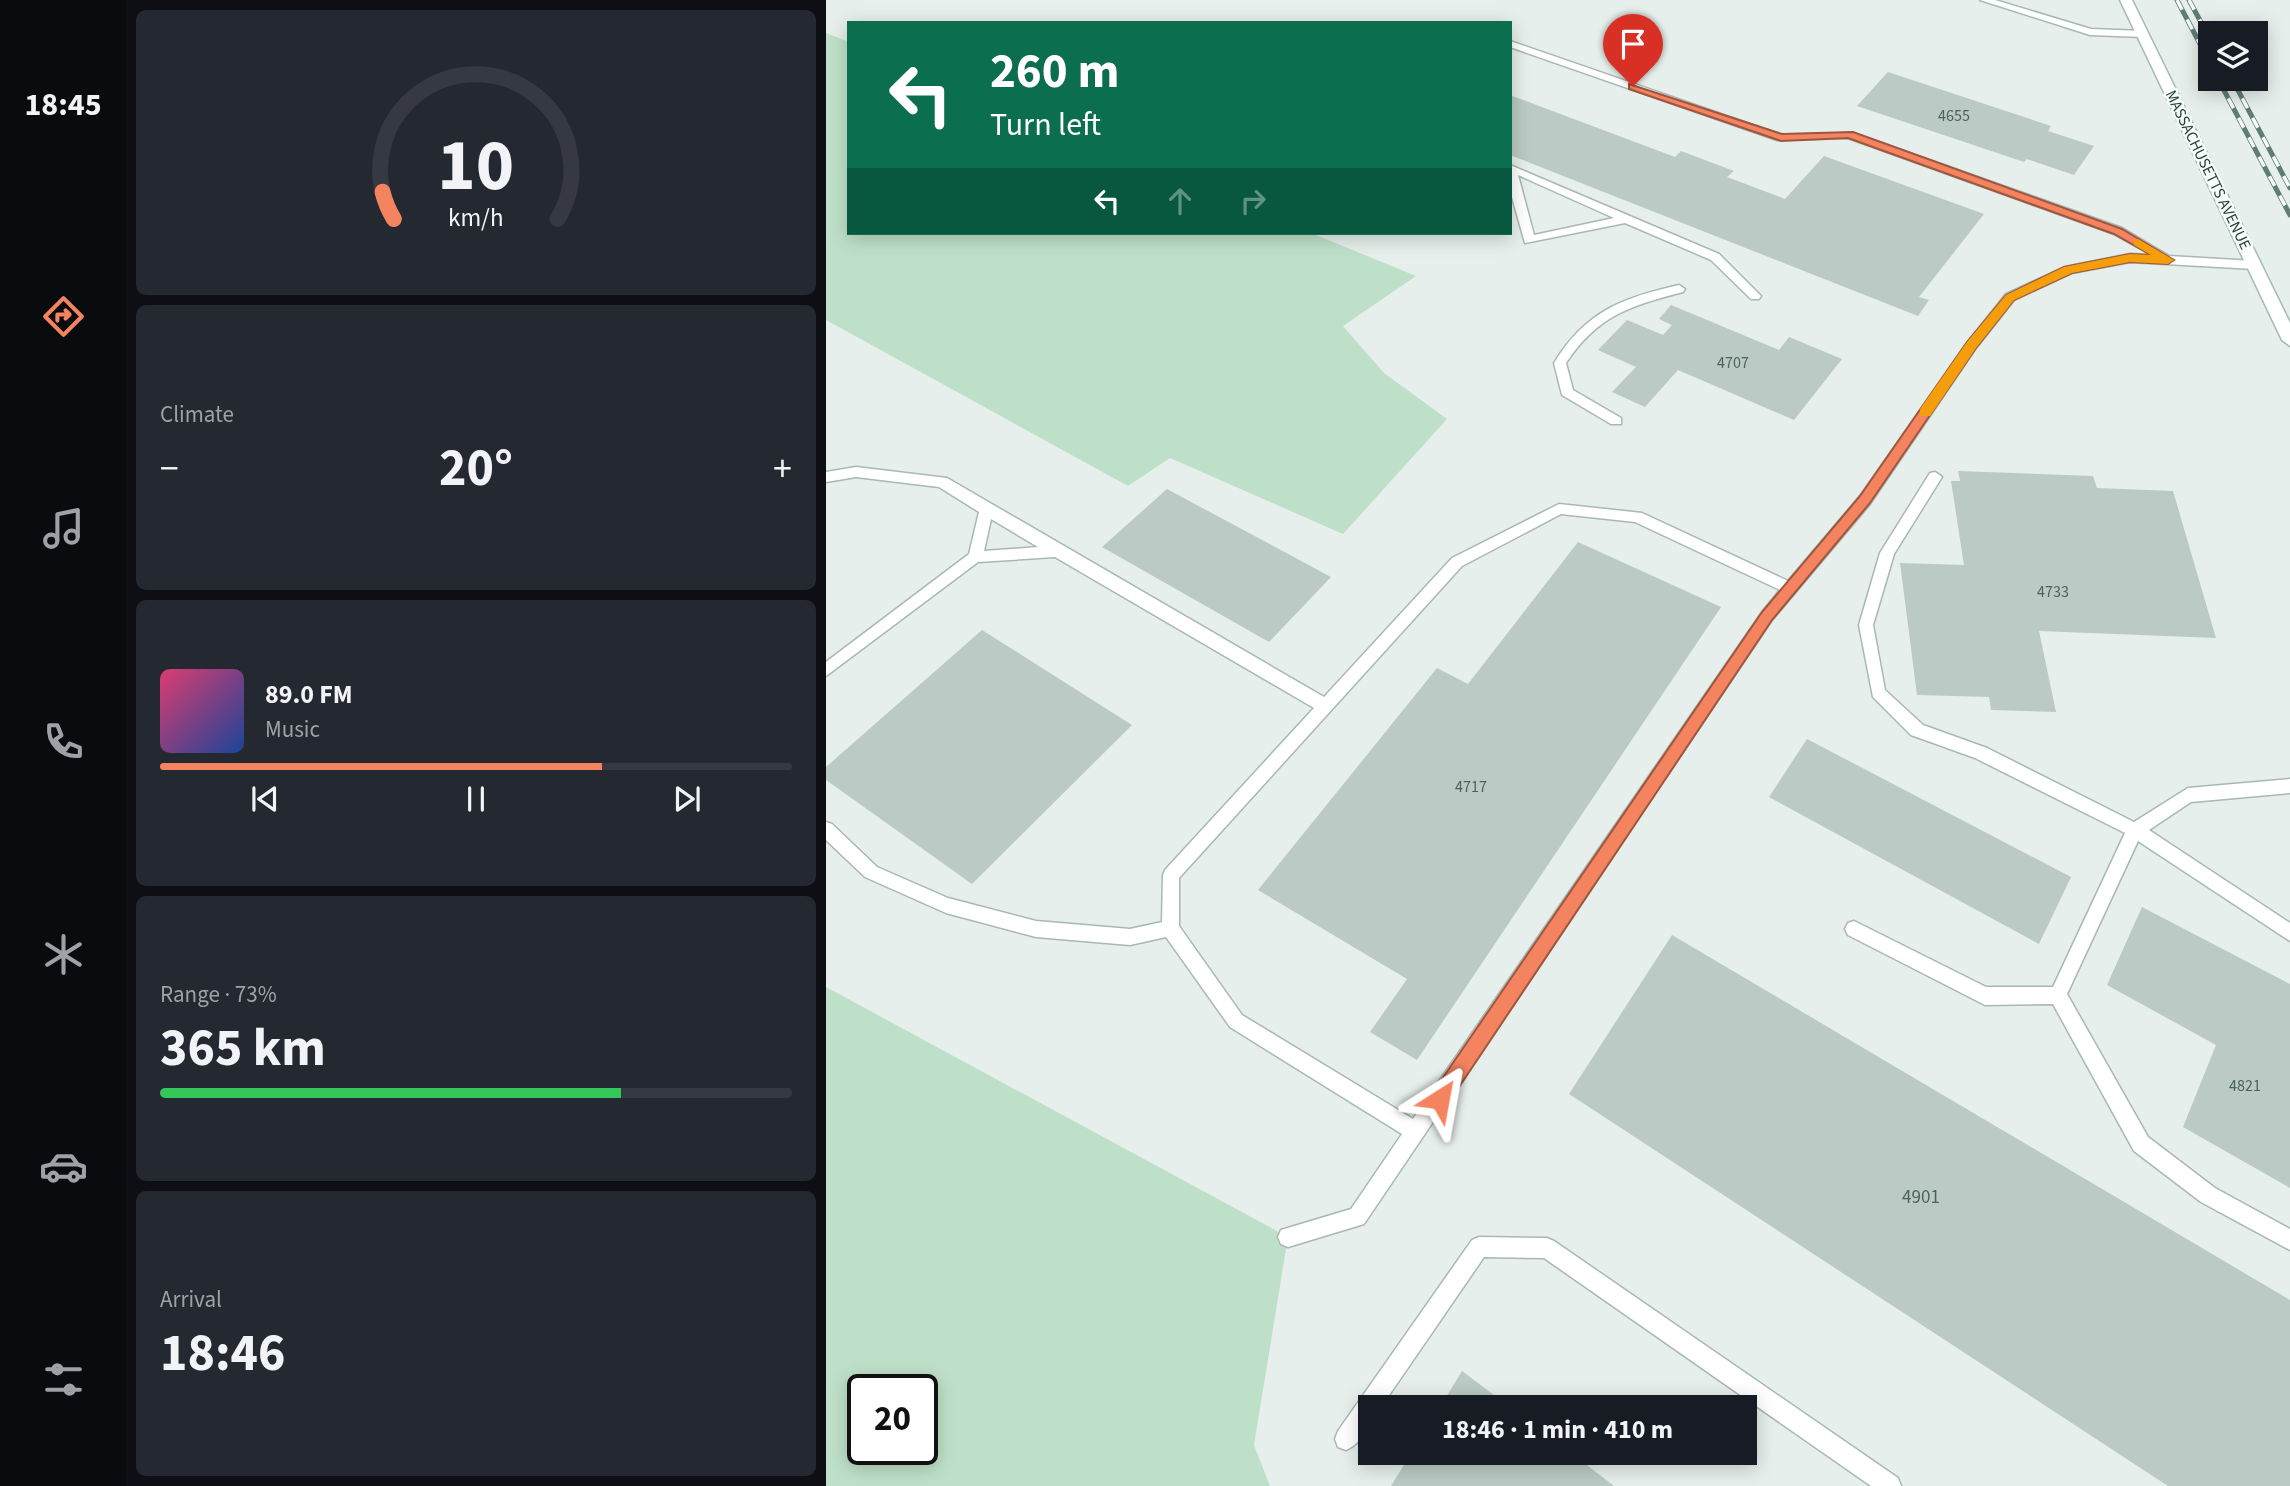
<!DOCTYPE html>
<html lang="en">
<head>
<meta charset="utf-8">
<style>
	:root { --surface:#171b24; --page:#242831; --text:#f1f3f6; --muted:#9ea1a6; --line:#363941; --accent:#f4845f }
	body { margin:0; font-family:"Source Sans 3",sans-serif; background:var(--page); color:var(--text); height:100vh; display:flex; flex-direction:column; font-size:26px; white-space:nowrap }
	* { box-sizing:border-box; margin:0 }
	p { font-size:23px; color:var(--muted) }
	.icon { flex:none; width:38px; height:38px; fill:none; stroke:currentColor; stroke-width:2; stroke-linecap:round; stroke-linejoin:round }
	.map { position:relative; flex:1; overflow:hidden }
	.drawer { display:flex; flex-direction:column; gap:10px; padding:10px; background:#0d0f14; width:700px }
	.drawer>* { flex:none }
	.guide { position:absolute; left:21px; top:21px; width:665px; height:214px; border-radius:0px; box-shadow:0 4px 18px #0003; background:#0b6e4f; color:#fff; overflow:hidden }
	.tools { position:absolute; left:1372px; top:21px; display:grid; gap:14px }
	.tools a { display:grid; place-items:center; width:70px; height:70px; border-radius:0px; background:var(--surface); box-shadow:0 4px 18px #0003; font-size:35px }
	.speed { position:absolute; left:21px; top:1374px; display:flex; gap:14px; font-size:35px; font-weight:700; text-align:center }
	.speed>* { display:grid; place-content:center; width:91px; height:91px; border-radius:50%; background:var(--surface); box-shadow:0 4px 18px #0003; line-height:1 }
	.speed .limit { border:4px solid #111; border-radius:10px; background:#fff; color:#111 }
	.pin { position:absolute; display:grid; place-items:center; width:60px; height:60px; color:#fff; margin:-72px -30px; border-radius:50% 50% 50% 0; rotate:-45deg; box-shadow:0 0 7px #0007 }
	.pin .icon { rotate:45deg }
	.me { position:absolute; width:77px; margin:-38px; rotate:34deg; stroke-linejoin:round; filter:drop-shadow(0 0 5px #0008) }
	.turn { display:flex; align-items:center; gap:24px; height:147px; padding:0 28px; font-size:32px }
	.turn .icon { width:91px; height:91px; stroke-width:2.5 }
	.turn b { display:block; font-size:49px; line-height:60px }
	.lanes { display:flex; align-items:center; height:66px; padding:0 28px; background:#0003; justify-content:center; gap:35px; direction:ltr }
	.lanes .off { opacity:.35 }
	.big { font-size:52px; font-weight:700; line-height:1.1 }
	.drawer .tile { flex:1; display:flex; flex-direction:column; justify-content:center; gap:10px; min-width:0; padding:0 24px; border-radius:10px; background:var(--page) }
	.drawer .dial { align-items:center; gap:0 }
	.dial svg { height:182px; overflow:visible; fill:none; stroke:var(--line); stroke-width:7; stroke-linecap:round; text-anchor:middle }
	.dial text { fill:var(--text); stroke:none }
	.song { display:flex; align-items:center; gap:21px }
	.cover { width:84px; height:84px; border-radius:10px; background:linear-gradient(135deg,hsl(340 70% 55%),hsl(220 70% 35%)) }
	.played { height:7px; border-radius:4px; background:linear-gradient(90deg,var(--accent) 70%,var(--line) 70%) }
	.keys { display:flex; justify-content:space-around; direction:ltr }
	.heat { display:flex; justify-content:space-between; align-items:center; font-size:38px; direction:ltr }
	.charge { height:10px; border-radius:5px; background:linear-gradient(90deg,#34c759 73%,var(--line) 0) }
	.trip { position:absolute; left:532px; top:1395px; width:399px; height:70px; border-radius:0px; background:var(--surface); box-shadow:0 4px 18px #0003; font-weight:700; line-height:70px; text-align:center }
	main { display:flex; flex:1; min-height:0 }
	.dock { display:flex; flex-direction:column; width:126px; justify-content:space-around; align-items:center; background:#090b0e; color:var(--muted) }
	.dock .icon { width:49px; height:49px }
	.dock .current { color:var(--accent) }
	.dock b { font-size:32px; color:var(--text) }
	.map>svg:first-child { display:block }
	.green { fill:#bfe0c8; fill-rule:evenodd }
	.building { fill:#bbcac4 }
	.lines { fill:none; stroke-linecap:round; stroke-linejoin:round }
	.service-casing { stroke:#a8b8b2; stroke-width:3 }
	.secondary-casing { stroke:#a4bbb3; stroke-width:3 }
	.service { fill:#fff; fill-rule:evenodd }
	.secondary { fill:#fff; fill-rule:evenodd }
	.rail-casing { stroke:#5f7d75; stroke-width:5 }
	.rail { stroke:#f7fbf9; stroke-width:3.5; stroke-dasharray:11; stroke-linecap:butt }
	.route { fill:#f4845f; stroke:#9f563e; stroke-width:2 }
	.slow { fill:#f59e0b }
	.labels { text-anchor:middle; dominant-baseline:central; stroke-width:5; stroke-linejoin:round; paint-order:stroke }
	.number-label { font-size:16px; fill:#4a645c }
	.far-street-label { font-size:16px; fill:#24423a; stroke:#f7fbf9 }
	.near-number-label { font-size:19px; fill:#4a645c }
</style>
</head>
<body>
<main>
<nav class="dock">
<b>18:45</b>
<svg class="icon current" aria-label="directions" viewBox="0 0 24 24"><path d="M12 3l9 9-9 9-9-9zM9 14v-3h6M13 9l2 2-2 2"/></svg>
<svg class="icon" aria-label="music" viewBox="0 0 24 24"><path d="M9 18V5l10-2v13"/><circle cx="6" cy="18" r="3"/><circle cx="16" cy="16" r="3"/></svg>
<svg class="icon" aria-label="phone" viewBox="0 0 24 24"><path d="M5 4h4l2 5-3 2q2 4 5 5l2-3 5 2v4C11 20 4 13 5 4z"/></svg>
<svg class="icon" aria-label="climate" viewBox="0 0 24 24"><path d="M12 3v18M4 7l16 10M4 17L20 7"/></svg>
<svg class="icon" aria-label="car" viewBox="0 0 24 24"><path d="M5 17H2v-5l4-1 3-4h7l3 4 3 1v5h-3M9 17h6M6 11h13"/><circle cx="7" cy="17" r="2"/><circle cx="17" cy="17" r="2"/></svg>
<svg class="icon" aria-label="filters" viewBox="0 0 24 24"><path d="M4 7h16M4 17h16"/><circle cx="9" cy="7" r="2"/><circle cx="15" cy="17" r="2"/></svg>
</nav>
<section class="drawer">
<div class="tile dial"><svg viewBox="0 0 100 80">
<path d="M14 69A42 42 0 1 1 86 69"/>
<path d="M14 69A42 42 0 0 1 9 57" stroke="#f4845f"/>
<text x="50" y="56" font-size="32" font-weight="700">10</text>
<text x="50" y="72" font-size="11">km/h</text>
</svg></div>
<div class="tile"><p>Climate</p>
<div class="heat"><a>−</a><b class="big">20°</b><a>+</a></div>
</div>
<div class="tile">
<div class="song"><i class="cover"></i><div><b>89.0 FM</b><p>Music</p></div></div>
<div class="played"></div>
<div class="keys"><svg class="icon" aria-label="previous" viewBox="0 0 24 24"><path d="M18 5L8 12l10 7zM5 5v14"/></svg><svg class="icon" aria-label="pause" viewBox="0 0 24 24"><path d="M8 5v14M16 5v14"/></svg><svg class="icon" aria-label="next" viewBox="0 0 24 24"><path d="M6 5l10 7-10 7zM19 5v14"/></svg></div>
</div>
<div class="tile"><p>Range · 73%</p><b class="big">365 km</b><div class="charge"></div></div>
<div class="tile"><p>Arrival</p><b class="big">18:46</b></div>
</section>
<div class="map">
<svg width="1464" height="1486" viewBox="0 0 1464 1486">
	<rect width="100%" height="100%" fill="#e6efeb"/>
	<!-- green -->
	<g class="green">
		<path d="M 0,33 L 23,42 L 23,233 L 485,233 L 590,276 L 517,326 L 558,373 L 621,419 L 517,534 L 344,458 L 302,486 L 0,320 Z"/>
		<path d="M 0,987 L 462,1237 L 428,1445 L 444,1486 L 0,1486 ZM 37,1390 L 96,1390 L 96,1449 L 37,1449 Z"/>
	</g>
	<!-- building -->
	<g class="building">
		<path d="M 1062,72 L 1225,126 L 1222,131 L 1268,146 L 1248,175 L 1201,159 L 1198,162 L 1031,106 Z"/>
		<path d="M 684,95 L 849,157 L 855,151 L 908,171 L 901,177 L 959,199 L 998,156 L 1158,214 L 1093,297 L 1103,300 L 1092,316 L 684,155 Z"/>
		<path d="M 845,305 L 953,350 L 963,337 L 1016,359 L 968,420 L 852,370 L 819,407 L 786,392 L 810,367 L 772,350 L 801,320 L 837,335 L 846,325 L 833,319 Z"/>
		<path d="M 1132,471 L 1267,476 L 1271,488 L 1347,491 L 1390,638 L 1213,631 L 1230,712 L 1165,710 L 1163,697 L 1091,695 L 1074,563 L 1138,565 L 1125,481 L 1134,481 Z"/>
		<path d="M 341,489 L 505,577 L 443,642 L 276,547 Z"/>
		<path d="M 752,542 L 895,607 L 591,1060 L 544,1032 L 581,979 L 432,890 L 611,668 L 642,684 Z"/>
		<path d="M 156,630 L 306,725 L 146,884 L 0,780 L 0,767 Z"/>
		<path d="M 981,739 L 1245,877 L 1213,944 L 943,797 Z"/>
		<path d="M 1316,907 L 1464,984 L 1464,1188 L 1357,1127 L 1390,1045 L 1281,985 Z"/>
		<path d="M 846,935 L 1464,1300 L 1464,1486 L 1342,1486 L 743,1094 Z"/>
		<path d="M 636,1371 L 684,1407 L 614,1407 Z"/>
		<path d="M 586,1452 L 744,1452 L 788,1486 L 565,1486 Z"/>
	</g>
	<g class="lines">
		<!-- service casing -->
		<g class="service-casing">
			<g id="service">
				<path d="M 1154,0 L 1169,0 L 1265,29 L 1317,31 L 1322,34 L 1317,37 L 1264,35 Z"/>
				<path d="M 684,41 L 956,135 L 1027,133 L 1296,228 L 1343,256 L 1428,261 L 1434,265 L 1428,269 L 1304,262 L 1246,273 L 1188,300 L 1150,348 L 1044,504 L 946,620 L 538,1224 L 462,1247 L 455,1244 L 452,1237 L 455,1230 L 525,1209 L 576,1134 L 404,1027 L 340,937 L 304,945 L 210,937 L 120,913 L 39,877 L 0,840 L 0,822 L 6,824 L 51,867 L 122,898 L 210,921 L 304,929 L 336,922 L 337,875 L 339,870 L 488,708 L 229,557 L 152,562 L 0,676 L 0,662 L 143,554 L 153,512 L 113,487 L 30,477 L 0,482 L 0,472 L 30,467 L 121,478 L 498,697 L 626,558 L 733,504 L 816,513 L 962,581 L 1034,496 L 1142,342 L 1180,294 L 1239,267 L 1304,254 L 1326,255 L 1288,234 L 1022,138 L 951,140 L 684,47 ZM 735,514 L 809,522 L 954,590 L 936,612 L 587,1119 L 416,1015 L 353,926 L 353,878 L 636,566 ZM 165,519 L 212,547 L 158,551 Z"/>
				<path d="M 684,165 L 893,254 L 935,296 L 933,299 L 925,299 L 885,260 L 799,223 L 699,243 L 684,190 ZM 692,175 L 788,218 L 708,235 Z"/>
				<path d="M 853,285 L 859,289 L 857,292 C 804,306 772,315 740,363 L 747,390 L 795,418 L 795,424 L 785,424 L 736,395 L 728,363 C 760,311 796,298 853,285 Z"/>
				<path d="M 1109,472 L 1116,477 L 1068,554 L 1047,625 L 1059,690 L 1097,725 L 1161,748 L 1308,822 L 1362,788 L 1464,779 L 1464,793 L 1365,802 L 1323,830 L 1464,923 L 1464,941 L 1312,841 L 1241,994 L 1322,1137 L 1389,1188 L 1464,1229 L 1464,1250 L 1375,1202 L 1308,1151 L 1227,1004 L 1159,1005 L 1022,935 L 1019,929 L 1022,923 L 1028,921 L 1160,987 L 1227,987 L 1299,833 L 1149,758 L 1085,735 L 1047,697 L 1033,625 L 1054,553 L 1104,473 Z"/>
				<path d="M 653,1237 L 721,1238 L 728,1241 L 1072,1478 L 1075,1486 L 1045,1486 L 718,1258 L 658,1257 L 555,1407 L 544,1407 C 544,1424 537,1443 520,1450 L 512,1447 L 509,1439 L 512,1431 L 646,1240 Z"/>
			</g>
		</g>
		<!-- secondary casing -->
		<g class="secondary-casing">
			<path id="secondary" d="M 1294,0 L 1306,0 L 1464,323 L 1464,346 L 1456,340 Z"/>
		</g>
		<!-- service -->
		<use href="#service" class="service"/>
		<!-- secondary -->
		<use href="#secondary" class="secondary"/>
		<!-- rail casing -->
		<g class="rail-casing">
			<g id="rail">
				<path d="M 1351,0 L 1384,63"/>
				<path d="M 1363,0 L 1384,39"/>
				<path d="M 1392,79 L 1464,215"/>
				<path d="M 1406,79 L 1464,188"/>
			</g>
		</g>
		<!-- rail -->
		<use href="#rail" class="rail"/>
	</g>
	<!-- route -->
	<path class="route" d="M 803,84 L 956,134 L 1027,132 L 1296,229 L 1348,260 L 1342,264 L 1304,262 L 1246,273 L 1188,300 L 1150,348 L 1044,503 L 946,620 L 621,1105 L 614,1108 L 607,1105 L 604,1099 L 607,1092 L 936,612 L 1034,496 L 1141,342 L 1180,295 L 1238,267 L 1304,254 L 1325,255 L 1288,234 L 1022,138 L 955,141 L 803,89 Z"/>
	<!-- slow -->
	<path class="slow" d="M 1312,239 L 1348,260 L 1342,264 L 1304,262 L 1246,273 L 1188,300 L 1150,348 L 1104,416 L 1094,416 L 1094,409 L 1141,342 L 1180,295 L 1238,267 L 1304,254 L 1325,255 L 1308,245 L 1308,240 Z"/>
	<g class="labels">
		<!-- number labels -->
		<g class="number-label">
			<text x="1128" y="116">4655</text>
			<text x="907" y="363">4707</text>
			<text x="1227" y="592">4733</text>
			<text x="645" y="787">4717</text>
			<text x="1419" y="1086">4821</text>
		</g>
		<!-- far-street labels -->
		<g class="far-street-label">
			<text transform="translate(1382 170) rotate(64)">MASSACHUSETTS AVENUE</text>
		</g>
		<!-- near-number labels -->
		<g class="near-number-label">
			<text x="1095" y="1197">4901</text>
		</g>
	</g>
</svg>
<div class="tools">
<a><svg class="icon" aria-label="layers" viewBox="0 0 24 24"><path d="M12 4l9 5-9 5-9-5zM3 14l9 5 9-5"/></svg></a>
</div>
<div class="speed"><div class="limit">20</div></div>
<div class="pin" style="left:807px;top:86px;background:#d93025"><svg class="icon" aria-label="arrive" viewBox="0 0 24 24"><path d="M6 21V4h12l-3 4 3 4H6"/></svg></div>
<svg class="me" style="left:614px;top:1099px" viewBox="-20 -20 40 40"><path d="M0-17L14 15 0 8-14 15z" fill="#f4845f" stroke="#fff" stroke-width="4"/></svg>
<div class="trip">18:46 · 1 min · 410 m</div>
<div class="guide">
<div class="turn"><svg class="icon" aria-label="left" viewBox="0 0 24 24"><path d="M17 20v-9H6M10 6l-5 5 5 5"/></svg><div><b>260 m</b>Turn left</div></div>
<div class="lanes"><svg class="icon" aria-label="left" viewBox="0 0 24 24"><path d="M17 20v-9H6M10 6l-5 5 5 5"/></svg><svg class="icon off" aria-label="ahead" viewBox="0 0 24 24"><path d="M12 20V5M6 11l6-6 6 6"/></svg><svg class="icon off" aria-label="right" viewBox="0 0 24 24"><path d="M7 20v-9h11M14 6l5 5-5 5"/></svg></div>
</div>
</div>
</main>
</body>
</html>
